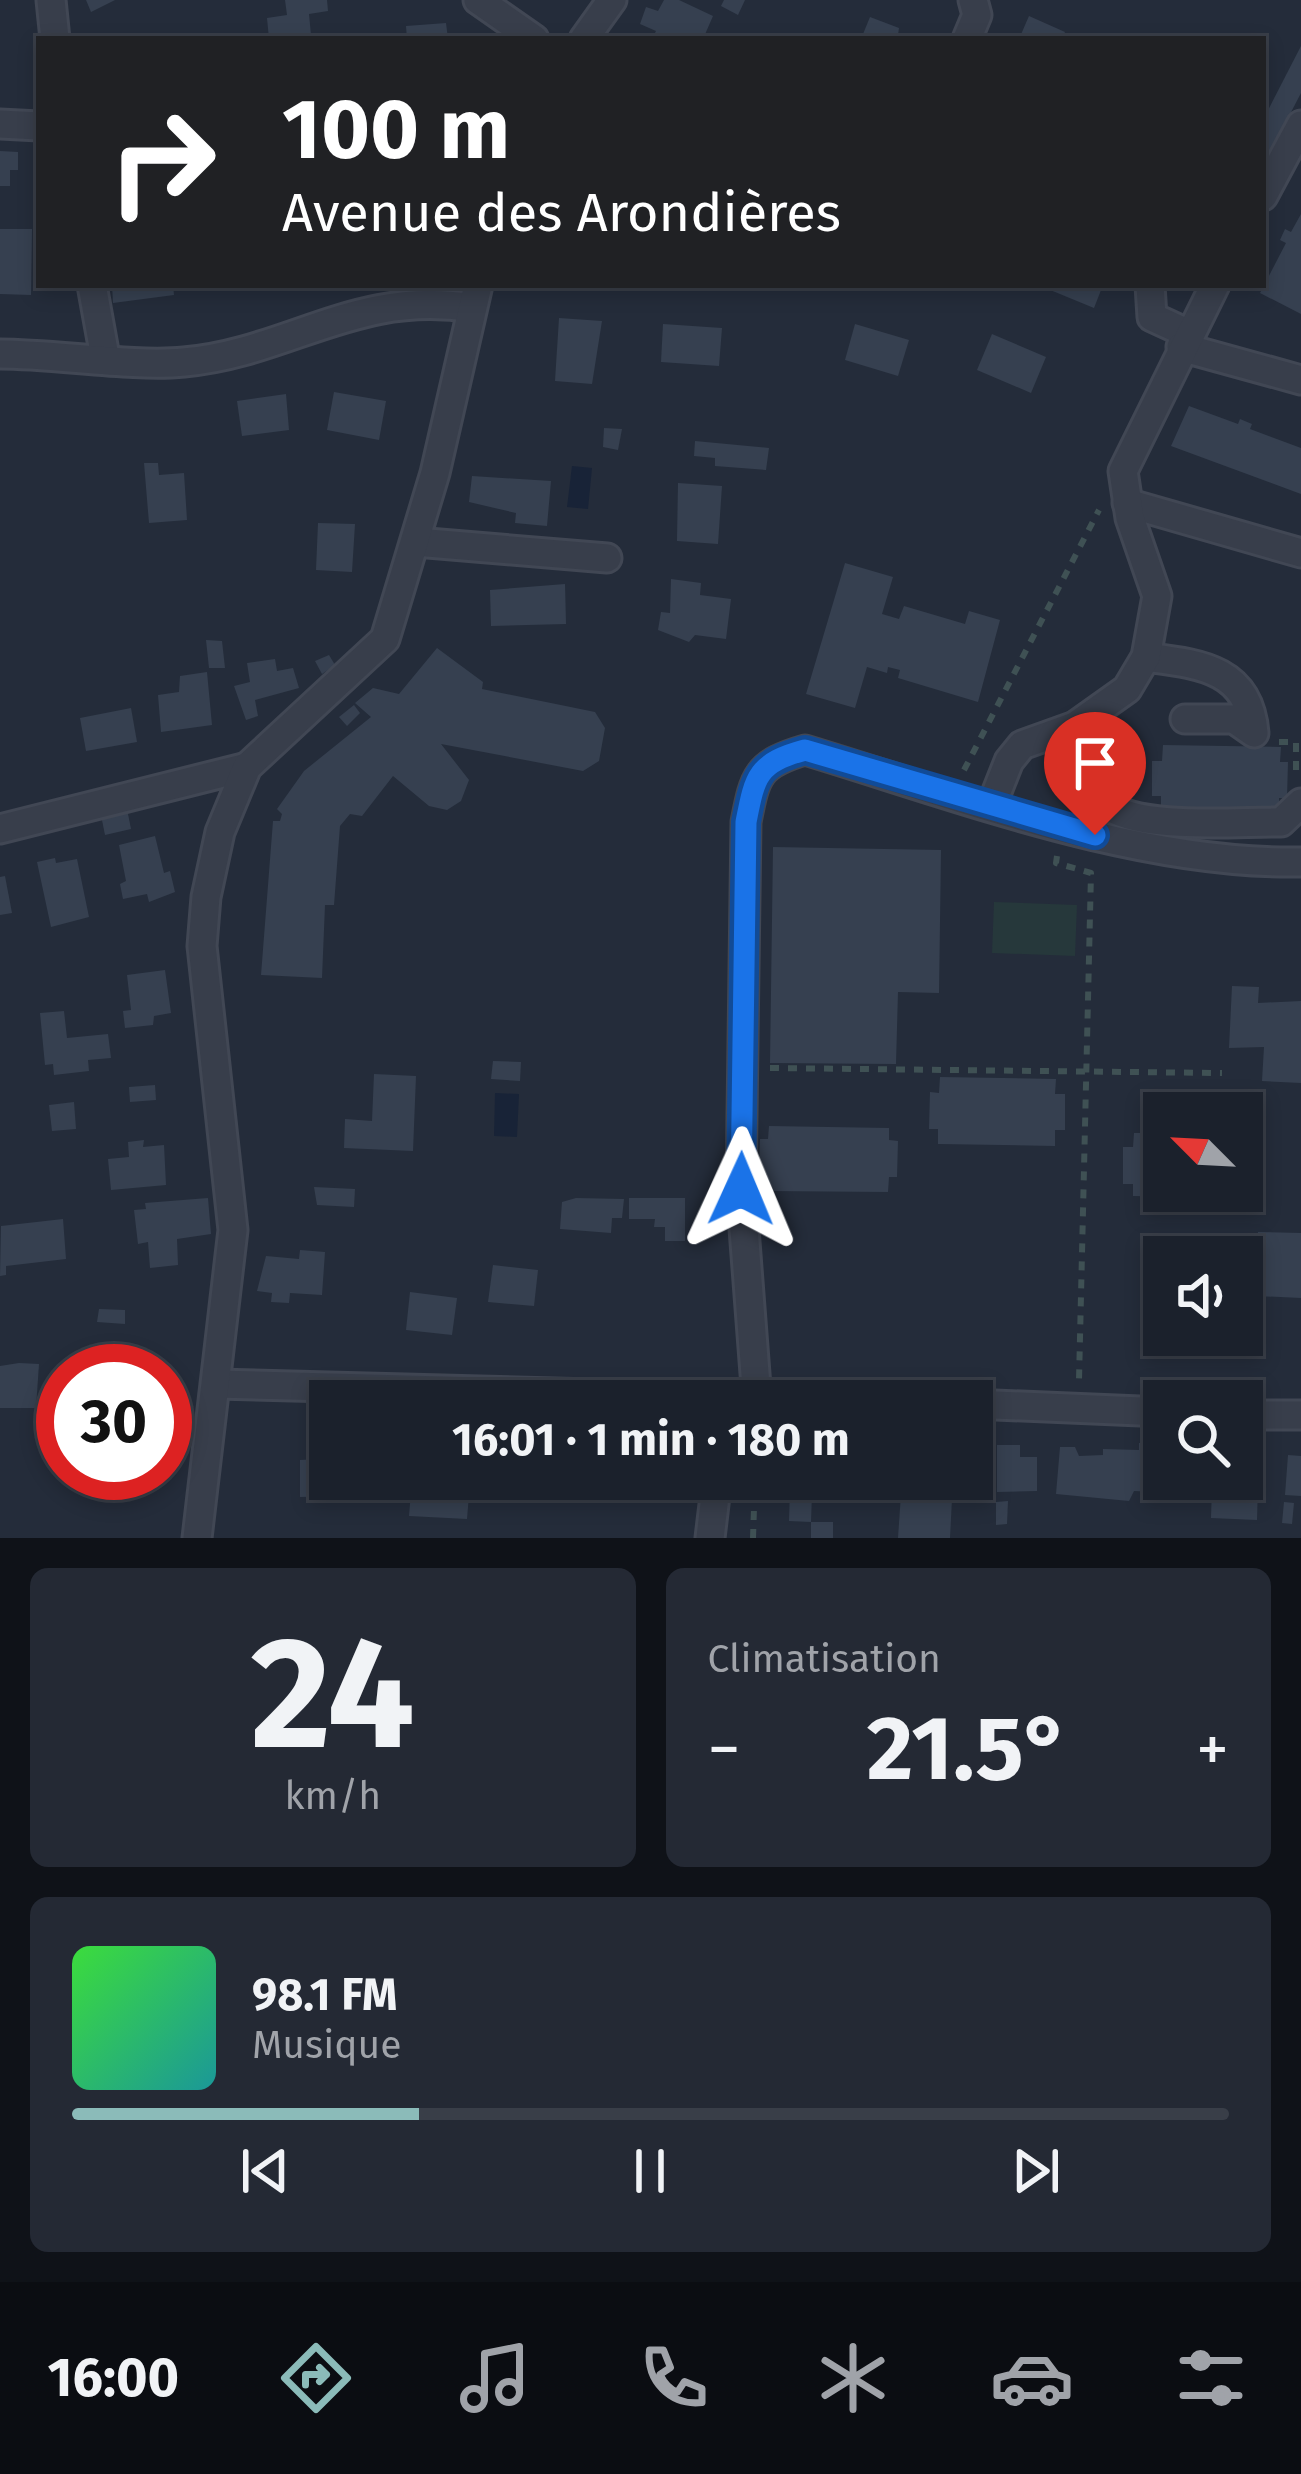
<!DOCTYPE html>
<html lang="fr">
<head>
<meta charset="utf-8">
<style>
	:root { --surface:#1b212c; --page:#242934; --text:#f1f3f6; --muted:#a0a3a9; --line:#393e48; --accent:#8bbbb9 }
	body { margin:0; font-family:"Fira Sans",sans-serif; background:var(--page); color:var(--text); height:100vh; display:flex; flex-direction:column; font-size:45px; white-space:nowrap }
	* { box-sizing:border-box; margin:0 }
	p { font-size:39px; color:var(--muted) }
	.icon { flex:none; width:66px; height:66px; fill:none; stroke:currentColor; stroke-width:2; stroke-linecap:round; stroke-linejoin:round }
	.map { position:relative; height:1538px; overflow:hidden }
	.panel { display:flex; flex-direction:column; gap:30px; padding:30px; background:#0f1218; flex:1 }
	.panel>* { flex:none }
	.banner { position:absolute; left:36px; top:36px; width:1230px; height:252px; border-radius:0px; box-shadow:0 6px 18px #0003,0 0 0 3px var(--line); background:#202124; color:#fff; overflow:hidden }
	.needle { width:78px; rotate:294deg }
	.controls { position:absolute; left:1143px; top:1092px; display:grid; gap:24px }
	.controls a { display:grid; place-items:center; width:120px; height:120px; border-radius:0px; background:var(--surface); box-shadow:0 6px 18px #0003,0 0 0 3px var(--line); font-size:60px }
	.speed { position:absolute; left:36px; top:1344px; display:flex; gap:24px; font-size:60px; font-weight:700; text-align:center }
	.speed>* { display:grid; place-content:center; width:156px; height:156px; border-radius:50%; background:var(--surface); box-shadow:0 6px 18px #0003,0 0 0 3px var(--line); line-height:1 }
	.speed .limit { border:18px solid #d22; background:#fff; color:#111 }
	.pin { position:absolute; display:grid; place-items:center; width:102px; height:102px; color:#fff; margin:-123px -51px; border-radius:50% 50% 50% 0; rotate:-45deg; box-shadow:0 0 12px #0007 }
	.pin .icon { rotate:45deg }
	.me { position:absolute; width:132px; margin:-66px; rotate:1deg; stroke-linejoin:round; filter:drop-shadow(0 0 9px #0008) }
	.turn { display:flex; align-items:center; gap:42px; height:252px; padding:0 48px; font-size:54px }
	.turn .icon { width:156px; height:156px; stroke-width:2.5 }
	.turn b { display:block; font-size:84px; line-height:102px }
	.big { font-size:90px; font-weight:700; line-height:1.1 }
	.panel .widget { flex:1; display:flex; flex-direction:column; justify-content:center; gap:18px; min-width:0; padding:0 42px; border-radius:18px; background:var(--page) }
	.panel .dial { align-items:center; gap:0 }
	.dial b { font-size:156px; line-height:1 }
	.song { display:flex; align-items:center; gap:36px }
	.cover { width:144px; height:144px; border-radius:18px; background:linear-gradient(135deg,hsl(120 70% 55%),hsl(180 70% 35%)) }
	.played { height:12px; border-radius:6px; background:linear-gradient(90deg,var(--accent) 30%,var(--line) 30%) }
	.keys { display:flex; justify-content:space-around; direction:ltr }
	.heat { display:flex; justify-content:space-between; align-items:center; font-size:66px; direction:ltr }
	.panel .tiles { flex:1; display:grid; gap:30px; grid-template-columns:1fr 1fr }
	.widget:last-child { grid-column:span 2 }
	.trip { position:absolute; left:309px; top:1380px; width:684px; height:120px; border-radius:0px; background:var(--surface); box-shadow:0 6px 18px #0003,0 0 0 3px var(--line); font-weight:700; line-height:120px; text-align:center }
	.tab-bar { display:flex; height:192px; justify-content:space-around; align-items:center; background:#0b0d12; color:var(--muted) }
	.tab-bar .icon { width:84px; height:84px }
	.tab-bar .active { color:var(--accent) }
	.tab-bar b { font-size:54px; color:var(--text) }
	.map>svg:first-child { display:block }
	.green { fill:#26383b }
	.water { fill:#182337 }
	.building { fill:#364050 }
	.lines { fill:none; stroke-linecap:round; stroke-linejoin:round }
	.minor-casing { stroke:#414754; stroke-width:33 }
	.path { stroke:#3f5154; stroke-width:6; stroke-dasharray:9 9; stroke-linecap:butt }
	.minor { stroke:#383e4b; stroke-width:27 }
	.route-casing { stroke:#114b97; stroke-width:30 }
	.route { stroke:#1a73e8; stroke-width:21 }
</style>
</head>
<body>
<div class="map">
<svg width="1301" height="1538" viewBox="0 0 1301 1538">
	<rect width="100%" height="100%" fill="#242c3a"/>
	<!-- green -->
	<path class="green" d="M 994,902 L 1077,905 L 1075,956 L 992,953 Z"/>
	<!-- water -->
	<g class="water">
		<path d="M 572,466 L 592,468 L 588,509 L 567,507 Z"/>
		<path d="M 495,1093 L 519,1094 L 517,1137 L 494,1136 Z"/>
	</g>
	<!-- building -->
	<g class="building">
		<path d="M 86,0 L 115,0 L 91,12 Z"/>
		<path d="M 285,0 L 327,0 L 328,11 L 309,14 L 311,35 L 269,39 L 267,18 L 287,15 Z"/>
		<path d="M 664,0 L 679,0 L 713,16 L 703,39 L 652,39 L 656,31 L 640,24 L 646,7 L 658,11 Z"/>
		<path d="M 724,0 L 745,0 L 738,15 L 721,6 Z"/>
		<path d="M 1029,16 L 1065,32 L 1062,39 L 1019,39 Z"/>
		<path d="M 870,17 L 899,28 L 898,35 L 906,39 L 861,39 Z"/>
		<path d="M 446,23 L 448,39 L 407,39 L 406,26 Z"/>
		<path d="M 1301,46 L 1301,93 L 1263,166 L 1263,120 Z"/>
		<path d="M 0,151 L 18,152 L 18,170 L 10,170 L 10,186 L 0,186 Z"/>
		<path d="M 1301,214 L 1301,314 L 1260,293 L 1286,243 L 1280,240 L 1285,229 L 1291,232 Z"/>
		<path d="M 0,229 L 32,229 L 31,295 L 0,294 Z"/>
		<path d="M 112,285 L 173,285 L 174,295 L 113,303 Z"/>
		<path d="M 1038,285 L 1103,285 L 1094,308 Z"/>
		<path d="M 559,318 L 602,321 L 592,384 L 555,381 Z"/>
		<path d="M 663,324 L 722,328 L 719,366 L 661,362 Z"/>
		<path d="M 855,324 L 909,340 L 898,376 L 845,360 Z"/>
		<path d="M 992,334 L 1046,357 L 1031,393 L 977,370 Z"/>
		<path d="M 334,392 L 386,401 L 379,440 L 327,430 Z"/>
		<path d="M 286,394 L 289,430 L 242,436 L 237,401 Z"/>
		<path d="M 1189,406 L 1238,424 L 1240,419 L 1252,424 L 1250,429 L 1301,448 L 1301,494 L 1171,446 Z"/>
		<path d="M 604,428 L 622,429 L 618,450 L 603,447 Z"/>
		<path d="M 695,441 L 769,448 L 766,470 L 715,466 L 715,458 L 694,456 Z"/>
		<path d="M 144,463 L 158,463 L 159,475 L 184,473 L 187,520 L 149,523 Z"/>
		<path d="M 472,476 L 551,481 L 547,526 L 515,523 L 516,513 L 469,502 Z"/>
		<path d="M 678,483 L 722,486 L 718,544 L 677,541 Z"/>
		<path d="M 318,523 L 355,524 L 352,572 L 316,570 Z"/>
		<path d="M 845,563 L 893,577 L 882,614 L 899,619 L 904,606 L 965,624 L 969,611 L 1000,620 L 978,702 L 898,678 L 900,670 L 888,667 L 887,673 L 867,667 L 855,708 L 806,694 Z"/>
		<path d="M 671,579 L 701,583 L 700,595 L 731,599 L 726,639 L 695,635 L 689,642 L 658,630 L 661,612 L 670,613 Z"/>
		<path d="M 565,584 L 566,624 L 491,626 L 490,590 Z"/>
		<path d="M 206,640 L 222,641 L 225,668 L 209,668 Z"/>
		<path d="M 437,648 L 483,682 L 482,689 L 595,712 L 605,728 L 599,761 L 583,771 L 441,744 L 469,780 L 461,801 L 447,810 L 429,806 L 393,776 L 362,816 L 350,814 L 340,826 L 334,905 L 325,905 L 322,978 L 261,975 L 273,821 L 280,821 L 282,814 L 277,809 L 304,771 L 371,717 L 355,703 L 373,688 L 399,694 Z"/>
		<path d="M 329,655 L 335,665 L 322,674 L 315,661 Z"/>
		<path d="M 275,659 L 277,671 L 293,668 L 299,688 L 255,700 L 258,716 L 246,720 L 234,686 L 250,682 L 247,663 Z"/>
		<path d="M 207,672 L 212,725 L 161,732 L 158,695 L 179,692 L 180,676 Z"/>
		<path d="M 354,705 L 360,713 L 347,726 L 339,717 Z"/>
		<path d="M 131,708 L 137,742 L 86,751 L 80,718 Z"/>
		<path d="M 1163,745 L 1281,747 L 1280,762 L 1288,762 L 1287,798 L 1279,798 L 1279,813 L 1161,811 L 1161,796 L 1152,796 L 1152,761 L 1162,761 Z"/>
		<path d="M 127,809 L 131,829 L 105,835 L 101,815 Z"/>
		<path d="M 155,836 L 164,873 L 170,871 L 175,892 L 149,902 L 147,894 L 123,899 L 120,884 L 126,881 L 119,845 Z"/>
		<path d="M 773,847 L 941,850 L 939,993 L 898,992 L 896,1064 L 770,1063 Z"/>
		<path d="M 55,858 L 56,863 L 77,859 L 89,917 L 51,927 L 37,862 Z"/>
		<path d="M 5,876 L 12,913 L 0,915 L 0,877 Z"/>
		<path d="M 165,970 L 171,1013 L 154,1016 L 153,1025 L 125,1028 L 123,1011 L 131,1010 L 127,975 Z"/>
		<path d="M 1232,986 L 1259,987 L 1258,1003 L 1301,1001 L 1301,1083 L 1262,1081 L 1264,1047 L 1229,1048 Z"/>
		<path d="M 64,1011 L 67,1038 L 108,1034 L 111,1058 L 88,1060 L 89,1071 L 54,1075 L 53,1064 L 45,1065 L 40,1013 Z"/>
		<path d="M 493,1061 L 521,1062 L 520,1081 L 491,1079 Z"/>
		<path d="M 374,1074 L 416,1076 L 413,1151 L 344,1148 L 345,1119 L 372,1121 Z"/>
		<path d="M 940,1077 L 1056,1079 L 1055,1094 L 1065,1094 L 1065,1130 L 1055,1130 L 1055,1146 L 938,1144 L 938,1129 L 929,1129 L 930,1092 L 939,1093 Z"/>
		<path d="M 155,1085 L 156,1100 L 130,1102 L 129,1087 Z"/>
		<path d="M 74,1102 L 76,1129 L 52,1131 L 49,1105 Z"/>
		<path d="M 769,1126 L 889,1128 L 889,1140 L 898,1141 L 897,1177 L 889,1177 L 888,1192 L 767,1191 L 767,1174 L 759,1174 L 760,1139 L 768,1139 Z"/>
		<path d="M 1134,1133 L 1164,1133 L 1164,1191 L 1242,1191 L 1242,1135 L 1251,1135 L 1250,1148 L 1260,1148 L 1260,1186 L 1249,1185 L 1249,1198 L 1133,1196 L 1133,1184 L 1123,1184 L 1123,1147 L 1133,1147 Z"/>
		<path d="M 144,1140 L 143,1147 L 164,1145 L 166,1185 L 111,1190 L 108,1159 L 129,1157 L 128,1142 Z"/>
		<path d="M 314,1187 L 355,1189 L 354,1207 L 317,1205 Z"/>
		<path d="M 208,1198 L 211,1234 L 177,1239 L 178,1265 L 150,1268 L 148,1242 L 138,1244 L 134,1210 L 146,1209 L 145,1203 Z"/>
		<path d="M 576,1198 L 624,1199 L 622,1218 L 612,1218 L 611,1233 L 560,1229 L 562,1202 Z"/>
		<path d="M 629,1198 L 685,1198 L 685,1241 L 665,1241 L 665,1227 L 654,1227 L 655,1219 L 629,1219 Z"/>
		<path d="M 704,1209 L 729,1211 L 728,1226 L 703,1224 Z"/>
		<path d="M 63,1219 L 66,1259 L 6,1266 L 6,1275 L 0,1276 L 1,1226 Z"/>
		<path d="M 1258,1232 L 1301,1233 L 1301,1298 L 1256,1296 L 1257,1282 L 1247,1281 L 1248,1245 L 1257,1245 Z"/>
		<path d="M 300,1250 L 325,1252 L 322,1295 L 290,1293 L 289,1303 L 271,1302 L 272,1293 L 257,1291 L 266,1256 L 299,1259 Z"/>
		<path d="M 493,1265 L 538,1270 L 534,1306 L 488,1302 Z"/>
		<path d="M 410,1292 L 457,1298 L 452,1335 L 406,1330 Z"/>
		<path d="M 99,1309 L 125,1310 L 125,1324 L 97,1322 Z"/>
		<path d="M 91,1351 L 89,1363 L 74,1362 L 75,1352 Z"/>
		<path d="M 125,1361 L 165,1365 L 165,1371 L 123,1371 Z"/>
		<path d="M 19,1363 L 39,1364 L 36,1408 L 0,1408 L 0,1366 Z"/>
		<path d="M 1139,1443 L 1158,1443 L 1156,1492 L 1134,1491 L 1129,1501 L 1056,1494 L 1060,1447 L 1075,1447 L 1079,1456 L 1103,1455 L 1103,1449 L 1139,1450 Z"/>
		<path d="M 997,1445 L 1020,1445 L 1020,1457 L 1037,1457 L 1037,1491 L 997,1492 Z"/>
		<path d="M 49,1451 L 63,1452 L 63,1465 L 48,1465 Z"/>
		<path d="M 1288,1455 L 1301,1456 L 1301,1496 L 1285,1495 Z"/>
		<path d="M 320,1459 L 321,1474 L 343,1479 L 343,1496 L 300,1497 L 300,1460 Z"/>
		<path d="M 98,1473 L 131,1473 L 128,1500 L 95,1497 Z"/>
		<path d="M 412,1479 L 460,1479 L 458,1495 L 469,1495 L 467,1519 L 409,1516 Z"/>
		<path d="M 604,1479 L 646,1479 L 646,1486 Z"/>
		<path d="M 812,1479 L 853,1479 L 852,1495 L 812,1494 L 811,1522 L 789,1521 L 790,1488 L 812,1488 Z"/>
		<path d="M 902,1479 L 953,1479 L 950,1538 L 898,1538 Z"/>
		<path d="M 1212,1484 L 1258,1485 L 1257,1520 L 1211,1518 Z"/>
		<path d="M 1008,1501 L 1007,1524 L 996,1525 L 996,1502 Z"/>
		<path d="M 1284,1502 L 1294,1503 L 1292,1524 L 1282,1523 Z"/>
		<rect x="811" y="1522" width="22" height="16"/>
	</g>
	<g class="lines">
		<!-- minor casing -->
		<g class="minor-casing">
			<g id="minor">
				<path d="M 51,0 L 55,39"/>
				<path d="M 478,0 L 534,39"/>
				<path d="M 584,39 L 612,0"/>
				<path d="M 967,39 L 977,15 L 973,0"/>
				<path d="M 0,124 L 39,126"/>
				<path d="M 1263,196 L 1301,125"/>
				<path d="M 92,285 L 105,357"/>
				<path d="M 1150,285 L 1152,317 L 1189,334"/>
				<path d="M 1181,347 L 1301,380"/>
				<path d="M 0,354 C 56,354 133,367 184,362 C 288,353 357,289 472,308"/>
				<path d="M 1127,503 L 1301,553"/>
				<path d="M 416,542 L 607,558"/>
				<path d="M 1146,657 C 1199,664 1249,668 1254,733 L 1234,719 L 1185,719"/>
				<path d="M 1075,726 C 1083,747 1088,789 1106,804 C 1137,831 1240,821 1281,822 L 1301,803"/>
				<path d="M 992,804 L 1009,761 L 1022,745 L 1075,726 L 1127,689 L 1146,657 L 1157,596 L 1130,518 L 1123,471 L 1215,285"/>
				<path d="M 0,829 L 247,767"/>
				<path d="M 216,1384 L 861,1401"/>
				<path d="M 757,1400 L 741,1189 L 746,822 C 755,776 757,764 805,750 C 960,797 1139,865 1301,862"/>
				<path d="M 972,1404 L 1164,1412"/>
				<path d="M 1242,1415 L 1301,1415"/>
				<path d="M 197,1538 L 233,1230 L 202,946 L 206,897 L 220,832 L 247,767 L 385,639 L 435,473 L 478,285"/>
				<path d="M 710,1538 L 717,1479"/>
			</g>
		</g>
		<!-- path -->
		<g class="path">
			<path d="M 1279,742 L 1296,742 L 1296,777"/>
			<path d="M 964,770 L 1099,510"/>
			<path d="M 1057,856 L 1056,863 L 1091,873 L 1079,1380"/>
			<path d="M 770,1068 L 1222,1073"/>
			<path d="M 753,1538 L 755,1479"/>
		</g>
		<!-- minor -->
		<use href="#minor" class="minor"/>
	</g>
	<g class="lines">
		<!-- route casing -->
		<g class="route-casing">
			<path id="route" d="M 741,1189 L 746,822 C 755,776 757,763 805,750 L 1095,835"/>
		</g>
		<!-- route -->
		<use href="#route" class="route"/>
	</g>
</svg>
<div class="controls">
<a><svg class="needle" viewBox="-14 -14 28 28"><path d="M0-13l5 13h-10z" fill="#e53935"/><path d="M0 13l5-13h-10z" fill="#a0a3a9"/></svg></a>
<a><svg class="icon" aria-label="sound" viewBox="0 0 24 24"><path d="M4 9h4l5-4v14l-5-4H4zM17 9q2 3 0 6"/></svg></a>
<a><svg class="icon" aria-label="search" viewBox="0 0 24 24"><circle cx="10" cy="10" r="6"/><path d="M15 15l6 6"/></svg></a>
</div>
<div class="speed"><div class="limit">30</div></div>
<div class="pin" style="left:1095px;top:835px;background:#d93025"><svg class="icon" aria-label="arrive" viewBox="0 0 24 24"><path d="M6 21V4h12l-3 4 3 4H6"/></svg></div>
<svg class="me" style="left:741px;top:1189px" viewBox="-20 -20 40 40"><path d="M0-17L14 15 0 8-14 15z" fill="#1a73e8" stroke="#fff" stroke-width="4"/></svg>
<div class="trip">16:01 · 1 min · 180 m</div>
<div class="banner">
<div class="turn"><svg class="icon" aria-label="right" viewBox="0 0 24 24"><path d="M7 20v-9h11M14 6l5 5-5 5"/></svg><div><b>100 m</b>Avenue des Arondières</div></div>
</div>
</div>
<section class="panel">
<div class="tiles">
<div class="widget dial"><b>24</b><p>km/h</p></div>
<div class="widget"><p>Climatisation</p>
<div class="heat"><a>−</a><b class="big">21.5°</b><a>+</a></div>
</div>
<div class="widget">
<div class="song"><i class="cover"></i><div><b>98.1 FM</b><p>Musique</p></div></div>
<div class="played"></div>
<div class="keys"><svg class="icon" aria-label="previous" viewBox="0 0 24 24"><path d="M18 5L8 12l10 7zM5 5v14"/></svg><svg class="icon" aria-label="pause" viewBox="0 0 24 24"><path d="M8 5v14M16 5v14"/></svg><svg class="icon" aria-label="next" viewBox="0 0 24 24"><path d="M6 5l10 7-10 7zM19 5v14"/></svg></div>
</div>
</div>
</section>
<nav class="tab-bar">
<b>16:00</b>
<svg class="icon active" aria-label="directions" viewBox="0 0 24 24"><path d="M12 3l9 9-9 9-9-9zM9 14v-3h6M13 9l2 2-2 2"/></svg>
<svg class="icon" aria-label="music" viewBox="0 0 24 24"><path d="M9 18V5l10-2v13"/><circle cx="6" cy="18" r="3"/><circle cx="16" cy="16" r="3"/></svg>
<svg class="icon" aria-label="phone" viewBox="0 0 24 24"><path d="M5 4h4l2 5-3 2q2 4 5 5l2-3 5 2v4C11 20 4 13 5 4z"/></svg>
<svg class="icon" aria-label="climate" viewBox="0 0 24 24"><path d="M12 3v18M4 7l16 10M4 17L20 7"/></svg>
<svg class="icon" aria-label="car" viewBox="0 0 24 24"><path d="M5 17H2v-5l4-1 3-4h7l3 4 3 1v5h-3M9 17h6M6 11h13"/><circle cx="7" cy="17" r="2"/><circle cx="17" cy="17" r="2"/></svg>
<svg class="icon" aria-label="filters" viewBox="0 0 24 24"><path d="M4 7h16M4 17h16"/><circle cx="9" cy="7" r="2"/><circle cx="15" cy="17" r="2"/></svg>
</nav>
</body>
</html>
